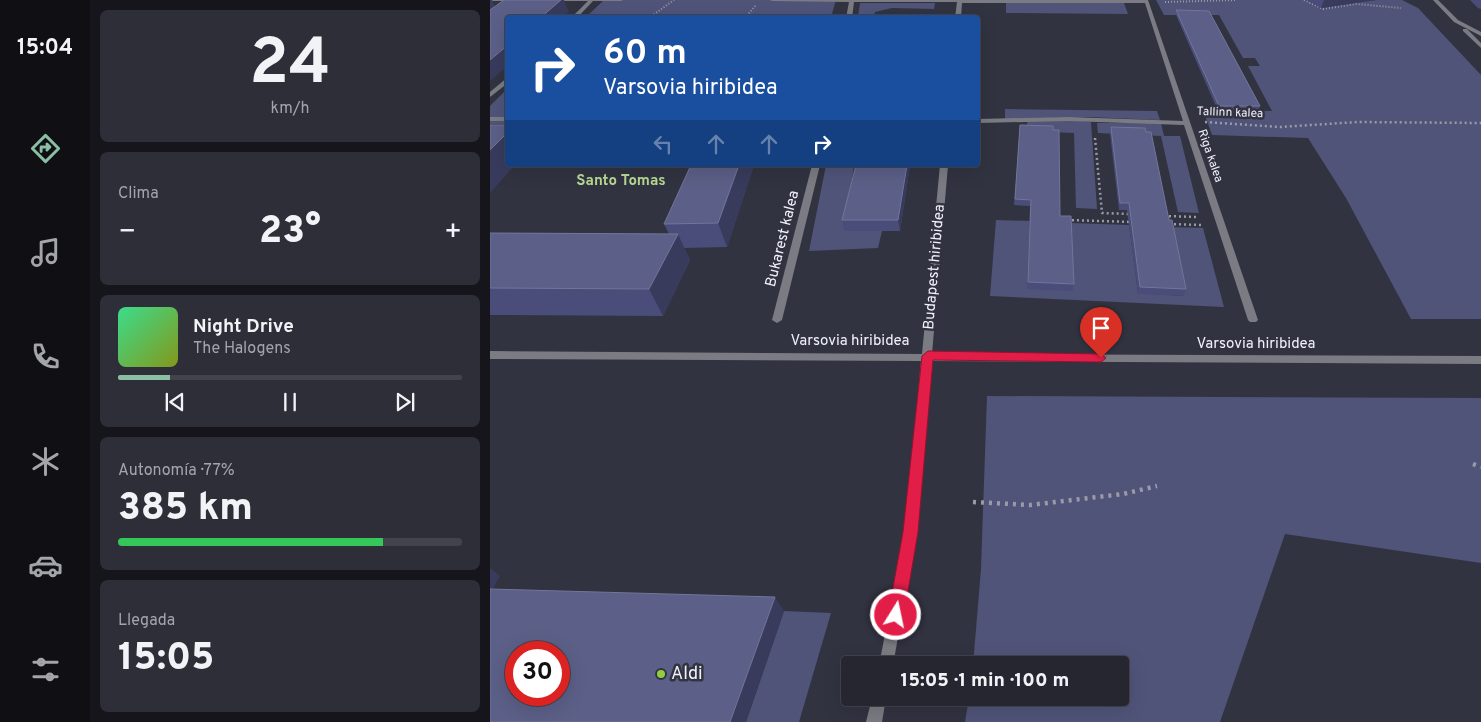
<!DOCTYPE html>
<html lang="es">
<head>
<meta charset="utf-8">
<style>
	:root { --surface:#262631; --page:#2e2e39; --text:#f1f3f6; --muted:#a4a5ab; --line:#42434d; --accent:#8abfa5 }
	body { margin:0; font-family:Overpass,sans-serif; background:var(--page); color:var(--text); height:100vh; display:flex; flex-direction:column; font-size:19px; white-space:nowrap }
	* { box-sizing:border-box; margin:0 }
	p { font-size:16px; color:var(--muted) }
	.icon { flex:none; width:28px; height:28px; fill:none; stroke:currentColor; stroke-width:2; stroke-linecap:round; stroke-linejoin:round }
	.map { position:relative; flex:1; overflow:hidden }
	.sheet { display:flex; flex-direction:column; gap:10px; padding:10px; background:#15151b; width:400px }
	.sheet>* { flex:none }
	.top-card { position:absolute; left:15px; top:15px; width:475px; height:152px; border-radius:5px; box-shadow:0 5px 20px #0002,0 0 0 1px var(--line); background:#1a4fa0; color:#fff; overflow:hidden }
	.speed { position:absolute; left:15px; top:641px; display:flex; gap:10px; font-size:25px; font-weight:700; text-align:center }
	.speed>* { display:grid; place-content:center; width:65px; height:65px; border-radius:50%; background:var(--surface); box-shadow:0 5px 20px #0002,0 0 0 1px var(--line); line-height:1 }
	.speed .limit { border:8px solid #d22; background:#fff; color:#111 }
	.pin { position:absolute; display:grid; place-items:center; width:42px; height:42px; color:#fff; margin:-51px -21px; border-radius:50% 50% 50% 0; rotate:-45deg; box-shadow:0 0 5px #0007 }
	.pin .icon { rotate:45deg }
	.me { position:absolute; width:55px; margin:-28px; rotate:10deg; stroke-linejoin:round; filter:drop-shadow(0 0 4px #0008) }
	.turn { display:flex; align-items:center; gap:18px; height:105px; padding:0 15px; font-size:22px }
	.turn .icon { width:65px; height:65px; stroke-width:2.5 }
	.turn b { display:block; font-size:35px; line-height:42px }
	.lanes { display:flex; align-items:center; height:48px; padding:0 15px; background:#0003; justify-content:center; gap:25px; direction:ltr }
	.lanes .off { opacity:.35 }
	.big { font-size:38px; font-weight:800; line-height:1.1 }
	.sheet .tile { flex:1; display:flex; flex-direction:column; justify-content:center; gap:8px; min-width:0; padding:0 18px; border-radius:8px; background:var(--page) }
	.sheet .dial { align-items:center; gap:0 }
	.dial b { font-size:65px; line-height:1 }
	.song { display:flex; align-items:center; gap:15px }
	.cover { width:60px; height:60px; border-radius:8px; background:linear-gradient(135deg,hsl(150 70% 55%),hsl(70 70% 35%)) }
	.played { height:5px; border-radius:2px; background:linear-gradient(90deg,var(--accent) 15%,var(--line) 15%) }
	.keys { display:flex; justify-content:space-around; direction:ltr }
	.heat { display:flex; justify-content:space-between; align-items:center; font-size:28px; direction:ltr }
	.charge { height:8px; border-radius:4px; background:linear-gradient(90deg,#34c759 77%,var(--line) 0) }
	.trip { position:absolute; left:351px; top:656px; width:288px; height:50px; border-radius:5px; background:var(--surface); box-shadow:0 5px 20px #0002,0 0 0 1px var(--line); font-weight:800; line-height:50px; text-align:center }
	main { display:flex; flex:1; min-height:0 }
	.menu { display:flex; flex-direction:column; width:90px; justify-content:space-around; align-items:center; background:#0f0f14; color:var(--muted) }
	.menu .icon { width:35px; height:35px }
	.menu .on { color:var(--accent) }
	.menu b { font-size:22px; color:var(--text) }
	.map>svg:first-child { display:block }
	.green { fill:#505479 }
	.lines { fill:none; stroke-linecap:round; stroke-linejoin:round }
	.path-far2 { stroke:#9a9ba6; stroke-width:2; stroke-dasharray:1 2; stroke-linecap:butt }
	.path-far1 { stroke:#9a9ba6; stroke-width:2.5; stroke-dasharray:2 3; stroke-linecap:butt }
	.path { stroke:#9a9ba6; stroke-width:4.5; stroke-dasharray:3 5; stroke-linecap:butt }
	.street { fill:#7b7c83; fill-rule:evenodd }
	.wall { fill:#4a4d7a }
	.shaded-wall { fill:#393b5d }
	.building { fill:#5c5f87; stroke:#737699; fill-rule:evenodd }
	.route { fill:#e11d48; stroke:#92132f }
	.poi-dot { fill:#92cd3f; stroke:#323341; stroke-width:2 }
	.labels { text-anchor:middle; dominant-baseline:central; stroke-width:5; stroke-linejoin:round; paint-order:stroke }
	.far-street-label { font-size:12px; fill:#f0f1fa; stroke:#323341 }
	.far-quarter-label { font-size:15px; font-weight:bold; fill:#b7da94; stroke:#323341 }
	.street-label { font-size:15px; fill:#f0f1fa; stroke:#323341 }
	.near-poi-label { font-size:18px; fill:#f0f1fa; stroke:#323341; text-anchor:start }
</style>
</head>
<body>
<main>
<nav class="menu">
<b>15:04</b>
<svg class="icon on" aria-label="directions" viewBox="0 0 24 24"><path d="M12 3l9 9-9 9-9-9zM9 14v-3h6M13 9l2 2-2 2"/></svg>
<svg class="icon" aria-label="music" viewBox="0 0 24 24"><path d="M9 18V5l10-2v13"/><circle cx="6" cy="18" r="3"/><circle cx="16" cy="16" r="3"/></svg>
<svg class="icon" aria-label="phone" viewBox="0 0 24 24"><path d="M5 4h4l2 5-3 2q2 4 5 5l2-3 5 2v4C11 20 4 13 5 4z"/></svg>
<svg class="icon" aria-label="climate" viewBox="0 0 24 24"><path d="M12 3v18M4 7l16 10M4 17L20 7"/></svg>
<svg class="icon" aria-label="car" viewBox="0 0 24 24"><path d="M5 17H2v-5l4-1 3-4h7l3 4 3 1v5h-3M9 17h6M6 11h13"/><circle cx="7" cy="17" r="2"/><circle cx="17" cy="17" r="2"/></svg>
<svg class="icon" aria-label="filters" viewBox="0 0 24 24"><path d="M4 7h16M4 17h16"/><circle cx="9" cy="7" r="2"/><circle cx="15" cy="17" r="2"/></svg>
</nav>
<section class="sheet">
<div class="tile dial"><b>24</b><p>km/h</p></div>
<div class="tile"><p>Clima</p>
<div class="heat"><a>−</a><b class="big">23°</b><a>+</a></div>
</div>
<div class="tile">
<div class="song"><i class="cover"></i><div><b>Night Drive</b><p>The Halogens</p></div></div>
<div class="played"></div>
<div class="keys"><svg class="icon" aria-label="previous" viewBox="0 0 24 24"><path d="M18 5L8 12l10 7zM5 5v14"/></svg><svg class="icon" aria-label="pause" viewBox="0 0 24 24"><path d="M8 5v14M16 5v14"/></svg><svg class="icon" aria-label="next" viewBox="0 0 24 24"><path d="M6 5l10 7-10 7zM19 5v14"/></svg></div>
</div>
<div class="tile"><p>Autonomía · 77%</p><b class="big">385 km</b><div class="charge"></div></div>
<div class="tile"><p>Llegada</p><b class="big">15:05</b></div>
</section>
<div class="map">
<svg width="991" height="722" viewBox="0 0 991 722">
	<rect width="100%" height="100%" fill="#323341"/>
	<!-- green -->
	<g class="green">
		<path d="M 114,0 L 346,0 L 341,17 L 95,18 Z"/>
		<path d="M 666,0 L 817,0 L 831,8 L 886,0 L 912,0 L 928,8 L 991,75 L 991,319 L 921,319 L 856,198 L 818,138 L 722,135 L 713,110 L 782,111 L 758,66 L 770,66 L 765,58 L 753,58 L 729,15 L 674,15 Z"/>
		<path d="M 370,3 L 445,3 L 444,9 L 402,8 L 385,12 L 384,17 L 368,17 Z"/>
		<path d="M 516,3 L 634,3 L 638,14 L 516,13 Z"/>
		<path d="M 17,89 L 17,124 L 0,124 L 0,106 Z"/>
		<path d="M 515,109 L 667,111 L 670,120 L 599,117 L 515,119 Z"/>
		<path d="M 580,120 L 601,122 L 607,209 L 586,208 L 584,133 L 534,131 L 538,121 Z"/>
		<path d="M 607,123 L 671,123 L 674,136 L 690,136 L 709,213 L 688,212 L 671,136 L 608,133 Z"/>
		<path d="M 336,165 L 364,165 L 355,231 L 392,231 L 388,248 L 319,251 Z"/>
		<path d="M 506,220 L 540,221 L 538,289 L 580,223 L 639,225 L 648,293 L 693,296 L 680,227 L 713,228 L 734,307 L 500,296 Z"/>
		<path d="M 497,396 L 991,398 L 991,563 L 795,534 L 730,722 L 475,722 L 479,698 L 630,698 L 630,665 L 483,665 L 491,569 Z"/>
		<path d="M 294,611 L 341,613 L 309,722 L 256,722 Z"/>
	</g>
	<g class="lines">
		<!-- path-far2 -->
		<g class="path-far2">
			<path d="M 814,0 L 833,9 L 866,4 L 911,8"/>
			<path d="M 675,2 L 747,0"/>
			<path d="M 159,18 L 184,0"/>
			<path d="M 255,18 L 266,5"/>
		</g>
		<!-- path-far1 -->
		<g class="path-far1">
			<path d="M 715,122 L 790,127 L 868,122 L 991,123"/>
			<path d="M 605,138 L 612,213 L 640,214"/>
			<path d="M 674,216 L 708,217"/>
			<path d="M 577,220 L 643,222"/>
			<path d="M 679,224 L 711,225"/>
		</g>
		<!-- path -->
		<g class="path">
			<path d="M 983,464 L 991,467"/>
			<path d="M 483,502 L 540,505 L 633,494 L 667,486"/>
		</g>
		<!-- street -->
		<g class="street">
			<path d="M 0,0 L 27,0 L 25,1 L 0,1 Z"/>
			<path d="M 60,0 L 133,0 L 131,1 L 103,1 L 87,18 L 81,18 L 98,1 L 62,1 Z"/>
			<path d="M 280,0 L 658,0 L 768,320 L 766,322 L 760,322 L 758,320 L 694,125 L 579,121 L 488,123 L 488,119 L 579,117 L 693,121 L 655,3 L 472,3 L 471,18 L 465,18 L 467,2 L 364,2 L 362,18 L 356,18 L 359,2 L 282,1 Z"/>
			<path d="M 943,0 L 948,0 L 968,20 L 991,32 L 991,36 L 964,22 Z"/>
			<path d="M 973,29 L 977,29 L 991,43 L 991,48 L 973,31 Z"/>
			<path d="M 18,77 L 18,83 L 0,97 L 0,92 Z"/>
			<rect x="0" y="117" width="18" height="4"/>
			<path d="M 322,165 L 330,165 L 292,320 L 287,323 L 282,320 Z"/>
			<path d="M 450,165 L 458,165 L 442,354 L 991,356 L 991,364 L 441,361 L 427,532 L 403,665 L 389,665 L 415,532 L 431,361 L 0,359 L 0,351 L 432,354 Z"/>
			<path d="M 382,698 L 396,698 L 392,722 L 376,722 Z"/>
		</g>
	</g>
	<!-- wall -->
	<g class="wall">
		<path d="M 817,0 L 886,0 L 831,8 Z"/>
		<path d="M 980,0 L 991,0 L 991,9 L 988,8 Z"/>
		<path d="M 686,10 L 770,106 L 768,111 L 728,111 L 686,15 Z"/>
		<path d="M 530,125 L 563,130 L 570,216 L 584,284 L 583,291 L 537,289 L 540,206 L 524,205 Z"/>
		<path d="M 621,127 L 679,220 L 696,289 L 694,296 L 648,294 L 637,210 L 629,210 L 620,134 Z"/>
		<path d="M 264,165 L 237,247 L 194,248 L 200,260 L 173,316 L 0,315 L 0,233 L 179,234 L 174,224 Z"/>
		<path d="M 366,165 L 420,165 L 410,231 L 354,231 L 352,220 Z"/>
	</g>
	<!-- shaded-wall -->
	<g class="shaded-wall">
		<path d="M 0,0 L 2,0 L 9,13 L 0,20 Z"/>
		<path d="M 71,0 L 74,0 L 79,12 L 72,18 L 50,18 Z"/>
		<path d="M 834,0 L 886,0 L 831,8 Z"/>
		<path d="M 18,45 L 18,66 L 0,81 L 0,60 Z"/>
		<path d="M 18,132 L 18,165 L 25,165 L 0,193 L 0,150 Z"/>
		<path d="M 249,165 L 264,165 L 237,247 L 228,223 Z"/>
		<path d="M 417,165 L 420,165 L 410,231 L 408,220 Z"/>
		<path d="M 188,234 L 200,260 L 173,316 L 159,289 Z"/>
		<path d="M 0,568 L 10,576 L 0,594 Z"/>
		<path d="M 285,597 L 294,611 L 256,722 L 240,722 Z"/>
	</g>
	<!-- building -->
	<g class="building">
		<path d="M 14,0 L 71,0 L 50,18 L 18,18 L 18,45 L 0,60 L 0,10 Z"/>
		<path d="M 686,10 L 719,11 L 770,106 L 729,106 Z"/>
		<path d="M 0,125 L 18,125 L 18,132 L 0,150 Z"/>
		<path d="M 530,125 L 563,126 L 563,130 L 569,130 L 570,216 L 581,216 L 584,284 L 538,282 L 541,200 L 525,199 Z"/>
		<path d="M 621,127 L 655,128 L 656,132 L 661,132 L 679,220 L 682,220 L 696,289 L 650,287 L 639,203 L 630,203 Z"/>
		<path d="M 201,165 L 249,165 L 228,223 L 174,224 Z"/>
		<path d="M 366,165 L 417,165 L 408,220 L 352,220 Z"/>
		<path d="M 0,233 L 188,234 L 159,289 L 0,288 Z"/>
		<path d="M 0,589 L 285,597 L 240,722 L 0,722 ZM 26,652 L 69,652 L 69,695 L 26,695 Z"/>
	</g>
	<!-- route -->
	<path class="route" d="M 438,351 L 611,354 L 616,358 L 611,362 L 443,360 L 428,532 L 414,615 L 411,620 L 406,622 L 401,620 L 398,615 L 413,532 L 432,356 Z"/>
	<!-- markers -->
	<circle class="poi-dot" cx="171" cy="674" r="5"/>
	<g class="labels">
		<!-- far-street labels -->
		<g class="far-street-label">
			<text transform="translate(740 113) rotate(2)">Tallinn kalea</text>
			<text transform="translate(720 156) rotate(71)">Riga kalea</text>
		</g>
		<!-- far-quarter labels -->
		<g class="far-quarter-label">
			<text x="131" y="181">Santo Tomas</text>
		</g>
		<!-- street labels -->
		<g class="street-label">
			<text transform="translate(293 239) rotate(-76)">Bukarest kalea</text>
			<text transform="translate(445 267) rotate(-85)">Budapest hiribidea</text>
			<text x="360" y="341">Varsovia hiribidea</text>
			<text x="766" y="344">Varsovia hiribidea</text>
		</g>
		<!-- near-poi labels -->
		<g class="near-poi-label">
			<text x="181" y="674">Aldi</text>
		</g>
	</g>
</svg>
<div class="speed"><div class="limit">30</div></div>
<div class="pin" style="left:611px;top:358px;background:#d93025"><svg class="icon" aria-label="arrive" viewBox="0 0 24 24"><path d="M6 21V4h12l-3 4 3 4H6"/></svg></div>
<svg class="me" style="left:406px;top:615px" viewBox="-20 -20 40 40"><circle r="17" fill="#e11d48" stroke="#fff" stroke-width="3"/><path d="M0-11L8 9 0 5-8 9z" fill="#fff"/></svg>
<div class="trip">15:05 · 1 min · 100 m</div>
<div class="top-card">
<div class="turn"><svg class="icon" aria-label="right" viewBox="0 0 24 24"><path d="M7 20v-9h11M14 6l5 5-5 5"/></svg><div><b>60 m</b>Varsovia hiribidea</div></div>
<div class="lanes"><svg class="icon off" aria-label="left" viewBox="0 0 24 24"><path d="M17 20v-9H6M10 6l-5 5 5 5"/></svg><svg class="icon off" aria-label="ahead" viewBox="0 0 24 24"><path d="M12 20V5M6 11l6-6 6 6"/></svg><svg class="icon off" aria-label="ahead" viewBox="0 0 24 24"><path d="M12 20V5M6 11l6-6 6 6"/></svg><svg class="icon" aria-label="right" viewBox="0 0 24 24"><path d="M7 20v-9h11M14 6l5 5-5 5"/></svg></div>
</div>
</div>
</main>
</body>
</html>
